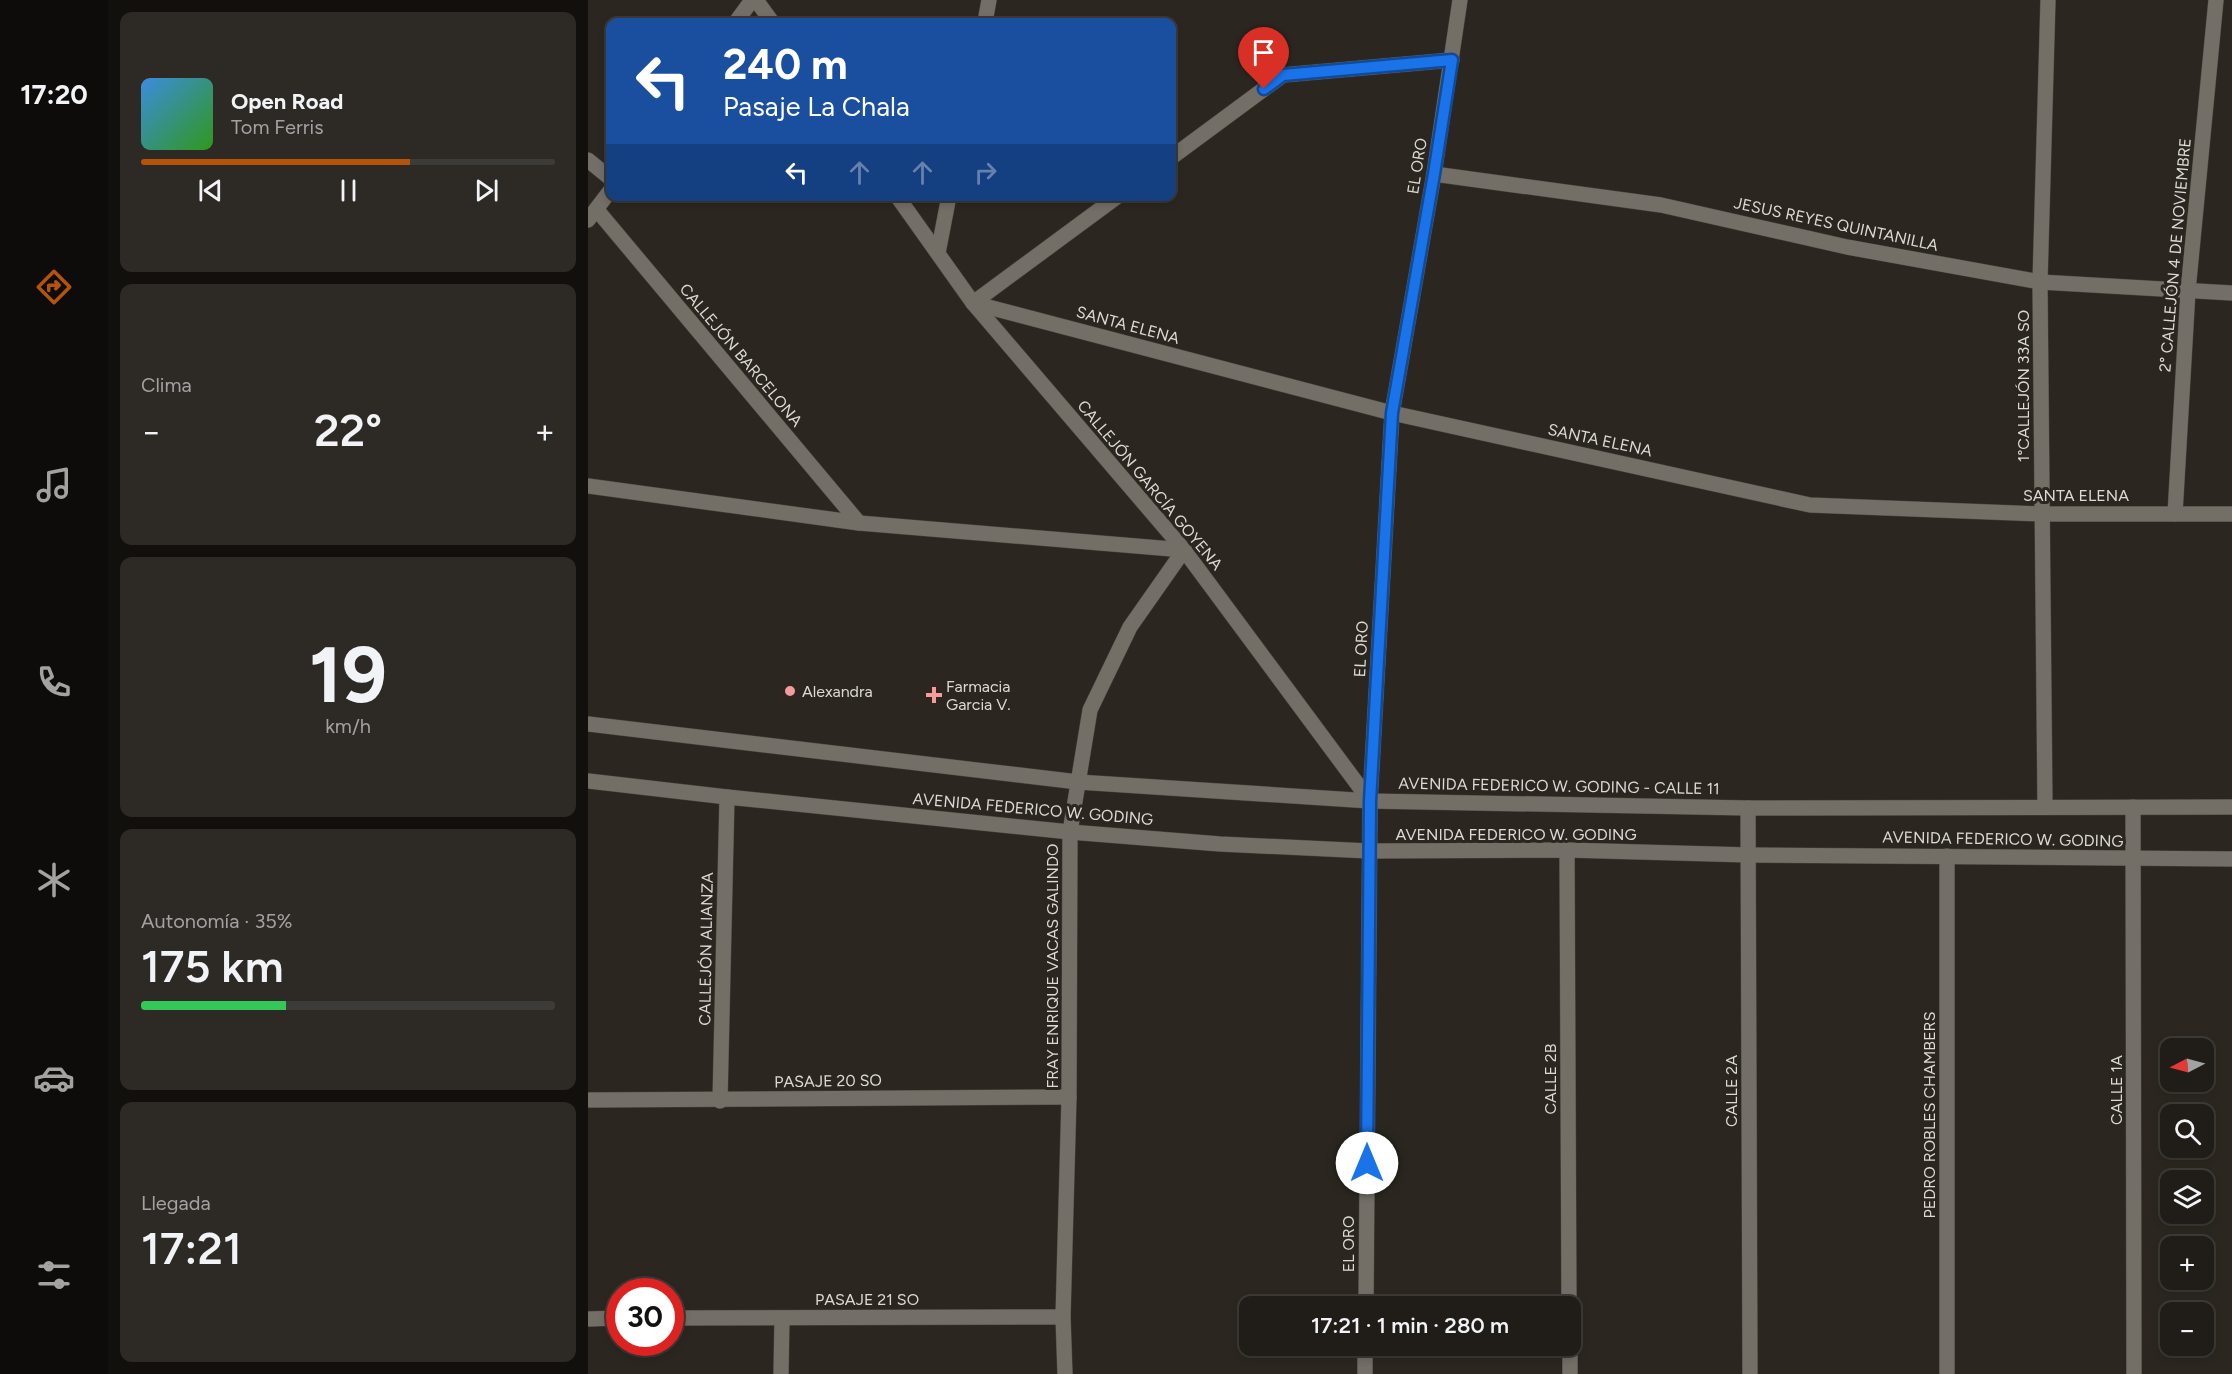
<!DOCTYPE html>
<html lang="es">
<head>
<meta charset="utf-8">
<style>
	:root { --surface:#201d18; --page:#2d2a25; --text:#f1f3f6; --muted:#a2a2a2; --line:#3d3b37; --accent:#b45309 }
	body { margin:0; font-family:Figtree,sans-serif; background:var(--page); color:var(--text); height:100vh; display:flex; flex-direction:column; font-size:22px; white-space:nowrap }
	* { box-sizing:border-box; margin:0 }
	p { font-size:20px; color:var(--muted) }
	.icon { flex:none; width:33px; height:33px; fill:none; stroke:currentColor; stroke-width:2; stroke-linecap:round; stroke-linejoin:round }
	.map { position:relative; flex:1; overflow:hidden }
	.details { display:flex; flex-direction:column; gap:12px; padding:12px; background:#12100d; width:480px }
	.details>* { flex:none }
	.guide { position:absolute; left:18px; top:18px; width:570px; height:183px; border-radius:12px; box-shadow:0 3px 9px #0003,0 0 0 2px var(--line); background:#1a4fa0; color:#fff; overflow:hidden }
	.needle { width:39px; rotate:264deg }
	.fabs { position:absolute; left:1572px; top:1038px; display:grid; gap:12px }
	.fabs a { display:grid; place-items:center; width:54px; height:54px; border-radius:12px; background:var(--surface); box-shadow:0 3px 9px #0003,0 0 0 2px var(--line); font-size:30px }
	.speed { position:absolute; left:18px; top:1278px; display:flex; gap:12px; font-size:30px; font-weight:700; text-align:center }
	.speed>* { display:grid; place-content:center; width:78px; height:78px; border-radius:50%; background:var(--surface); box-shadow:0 3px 9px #0003,0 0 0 2px var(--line); line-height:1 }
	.speed .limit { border:9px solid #d22; background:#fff; color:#111 }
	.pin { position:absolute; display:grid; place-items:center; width:51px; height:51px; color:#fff; margin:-62px -26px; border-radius:50% 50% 50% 0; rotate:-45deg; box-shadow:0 0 6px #0007 }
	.pin .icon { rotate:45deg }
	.me { position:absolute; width:66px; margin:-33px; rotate:0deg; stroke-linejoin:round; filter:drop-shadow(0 0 4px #0008) }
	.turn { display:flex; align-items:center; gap:21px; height:126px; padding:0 18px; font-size:27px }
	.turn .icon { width:78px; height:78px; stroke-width:2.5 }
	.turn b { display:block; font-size:42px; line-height:51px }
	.lanes { display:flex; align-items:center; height:57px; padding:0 18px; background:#0003; justify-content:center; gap:30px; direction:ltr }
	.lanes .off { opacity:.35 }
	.big { font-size:45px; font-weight:600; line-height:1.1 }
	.details .card { flex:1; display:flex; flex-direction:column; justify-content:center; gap:9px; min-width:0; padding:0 21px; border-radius:12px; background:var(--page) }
	.details .dial { align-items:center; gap:0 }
	.dial b { font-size:78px; line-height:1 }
	.song { display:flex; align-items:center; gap:18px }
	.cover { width:72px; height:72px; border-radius:9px; background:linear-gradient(135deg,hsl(210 70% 55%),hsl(110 70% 35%)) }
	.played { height:6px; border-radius:3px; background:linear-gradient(90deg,var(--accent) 65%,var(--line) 65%) }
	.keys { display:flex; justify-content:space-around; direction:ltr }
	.heat { display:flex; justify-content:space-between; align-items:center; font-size:33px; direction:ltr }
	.charge { height:9px; border-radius:4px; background:linear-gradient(90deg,#34c759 35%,var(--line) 0) }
	.trip { position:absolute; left:651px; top:1296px; width:342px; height:60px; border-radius:12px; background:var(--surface); box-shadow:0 3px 9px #0003,0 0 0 2px var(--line); font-weight:600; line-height:60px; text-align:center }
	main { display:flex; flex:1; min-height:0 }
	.dock { display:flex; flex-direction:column; width:108px; justify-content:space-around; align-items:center; background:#0d0c0a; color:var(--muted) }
	.dock .icon { width:42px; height:42px }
	.dock .selected { color:var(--accent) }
	.dock b { font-size:27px; color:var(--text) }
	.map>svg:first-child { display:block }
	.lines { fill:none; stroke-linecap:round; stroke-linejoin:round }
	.lane-casing { stroke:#48453f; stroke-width:16 }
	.street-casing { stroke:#48453f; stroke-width:16 }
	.secondary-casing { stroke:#48453f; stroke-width:16 }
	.lane { stroke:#736f67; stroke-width:15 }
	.street { stroke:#736f67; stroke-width:15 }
	.secondary { stroke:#736f67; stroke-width:15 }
	.route-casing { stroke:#114b97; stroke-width:15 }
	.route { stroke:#1a73e8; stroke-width:10 }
	.poi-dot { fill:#f59b99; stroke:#2b2720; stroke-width:2 }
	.labels { text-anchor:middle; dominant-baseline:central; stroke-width:6; stroke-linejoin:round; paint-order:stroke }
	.street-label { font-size:16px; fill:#dddad6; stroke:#2b2720 }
	.poi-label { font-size:16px; fill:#dddad6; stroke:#2b2720; text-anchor:start }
</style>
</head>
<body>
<main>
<nav class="dock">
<b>17:20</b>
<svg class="icon selected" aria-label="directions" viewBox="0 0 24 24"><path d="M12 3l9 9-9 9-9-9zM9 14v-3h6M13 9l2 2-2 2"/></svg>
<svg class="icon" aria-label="music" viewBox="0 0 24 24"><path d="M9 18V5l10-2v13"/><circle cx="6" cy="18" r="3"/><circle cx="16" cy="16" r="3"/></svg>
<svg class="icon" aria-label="phone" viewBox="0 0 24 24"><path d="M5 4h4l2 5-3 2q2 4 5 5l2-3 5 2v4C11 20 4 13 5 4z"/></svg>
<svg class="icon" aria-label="climate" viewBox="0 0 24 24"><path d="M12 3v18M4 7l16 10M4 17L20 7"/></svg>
<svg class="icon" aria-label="car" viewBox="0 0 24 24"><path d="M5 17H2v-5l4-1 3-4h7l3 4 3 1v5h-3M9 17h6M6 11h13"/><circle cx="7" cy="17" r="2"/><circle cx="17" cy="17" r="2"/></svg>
<svg class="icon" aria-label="filters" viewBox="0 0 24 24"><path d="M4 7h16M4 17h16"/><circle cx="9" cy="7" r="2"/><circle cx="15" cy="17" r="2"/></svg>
</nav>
<section class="details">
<div class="card">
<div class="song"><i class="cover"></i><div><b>Open Road</b><p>Tom Ferris</p></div></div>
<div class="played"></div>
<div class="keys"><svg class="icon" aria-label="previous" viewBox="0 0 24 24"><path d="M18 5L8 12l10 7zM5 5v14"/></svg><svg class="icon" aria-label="pause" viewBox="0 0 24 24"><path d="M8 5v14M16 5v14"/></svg><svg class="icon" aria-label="next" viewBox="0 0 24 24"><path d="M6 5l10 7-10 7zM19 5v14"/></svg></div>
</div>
<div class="card"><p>Clima</p>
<div class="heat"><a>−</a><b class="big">22°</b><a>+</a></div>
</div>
<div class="card dial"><b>19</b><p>km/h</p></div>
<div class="card"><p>Autonomía · 35%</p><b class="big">175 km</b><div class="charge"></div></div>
<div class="card"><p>Llegada</p><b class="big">17:21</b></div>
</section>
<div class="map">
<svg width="1644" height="1374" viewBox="0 0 1644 1374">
	<rect width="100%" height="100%" fill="#2b2720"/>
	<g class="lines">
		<!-- lane casing -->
		<g class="lane-casing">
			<path id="lane" d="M 0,160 L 22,178"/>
		</g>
		<!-- street casing -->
		<g class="street-casing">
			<g id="street">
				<path d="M 168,0 L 184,22"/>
				<path d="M 148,22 L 164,0"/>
				<path d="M 397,22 L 401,0"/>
				<path d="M 584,157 L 695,75 L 864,60"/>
				<path d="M 846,174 L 1073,205 L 1259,247 L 1452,282 L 1644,293"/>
				<path d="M 309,196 L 385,303 L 596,550 L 782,801"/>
				<path d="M 9,210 L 271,523"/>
				<path d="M 0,220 L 22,191"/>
				<path d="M 350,253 L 361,196"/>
				<path d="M 385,303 L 804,413 L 1222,505 L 1454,514 L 1644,514"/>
				<path d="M 385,303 L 530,196"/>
				<path d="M 0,486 L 271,523 L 596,550"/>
				<path d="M 1587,514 L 1600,291 L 1628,0"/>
				<path d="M 1457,807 L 1452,282 L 1460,0"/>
				<path d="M 1545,807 L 1546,1374"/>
				<path d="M 1160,808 L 1162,1374"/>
				<path d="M 979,850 L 981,1306"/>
				<path d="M 0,1100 L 481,1097"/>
				<path d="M 132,1101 L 139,797"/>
				<path d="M 778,1306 L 782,801 L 804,413 L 846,174 L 872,0"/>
				<path d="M 82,1318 L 475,1317"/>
				<path d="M 0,1319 L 32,1318"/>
				<path d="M 193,1374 L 194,1318"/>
				<path d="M 477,1374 L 475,1317 L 481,1097 L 482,832 L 502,710 L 542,627 L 596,550"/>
				<path d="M 777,1374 L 777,1346"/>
				<path d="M 982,1374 L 982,1346"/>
				<path d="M 1359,1374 L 1359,856"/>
			</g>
		</g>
		<!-- secondary casing -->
		<g class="secondary-casing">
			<g id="secondary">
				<path d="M 0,724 L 490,782 L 782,801 L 1160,808 L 1644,807"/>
				<path d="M 0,781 L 139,797 L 482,832 L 632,844 L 781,851 L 979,850 L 1161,855 L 1644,859"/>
			</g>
		</g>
		<!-- lane -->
		<use href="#lane" class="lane"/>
		<!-- street -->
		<use href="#street" class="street"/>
		<!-- secondary -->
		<use href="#secondary" class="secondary"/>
	</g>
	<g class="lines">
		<!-- route casing -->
		<g class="route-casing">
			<path id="route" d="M 676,89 L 695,75 L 864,60 L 846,174 L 804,413 L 782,801 L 779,1163"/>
		</g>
		<!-- route -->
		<use href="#route" class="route"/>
	</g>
	<!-- markers -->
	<g class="poi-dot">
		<circle cx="202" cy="691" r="6"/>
		<path d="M343 686h6v6h6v6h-6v6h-6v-6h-6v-6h6z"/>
	</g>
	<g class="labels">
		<!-- street labels -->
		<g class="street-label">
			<text transform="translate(829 166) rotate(-81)">EL ORO</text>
			<text transform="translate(1248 224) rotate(12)">JESUS REYES QUINTANILLA</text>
			<text transform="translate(1587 255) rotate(-85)">2° CALLEJÓN 4 DE NOVIEMBRE</text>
			<text transform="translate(540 325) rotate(15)">SANTA ELENA</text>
			<text transform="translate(153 355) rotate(50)">CALLEJÓN BARCELONA</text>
			<text transform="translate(1435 386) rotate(-90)">1°CALLEJÓN 33A SO</text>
			<text transform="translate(1012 440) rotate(12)">SANTA ELENA</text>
			<text transform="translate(562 485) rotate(50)">CALLEJÓN GARCÍA GOYENA</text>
			<text x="1488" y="495">SANTA ELENA</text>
			<text transform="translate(773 649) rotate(-87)">EL ORO</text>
			<text transform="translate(971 786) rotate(1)">AVENIDA FEDERICO W. GODING - CALLE 11</text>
			<text transform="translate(445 809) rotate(5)">AVENIDA FEDERICO W. GODING</text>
			<text x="928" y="834">AVENIDA FEDERICO W. GODING</text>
			<text transform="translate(1415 839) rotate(1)">AVENIDA FEDERICO W. GODING</text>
			<text transform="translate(118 949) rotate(-89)">CALLEJÓN ALIANZA</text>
			<text transform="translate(464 966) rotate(-90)">FRAY ENRIQUE VACAS GALINDO</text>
			<text transform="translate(962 1079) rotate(-90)">CALLE 2B</text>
			<text transform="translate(240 1081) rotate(-1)">PASAJE 20 SO</text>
			<text transform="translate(1528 1090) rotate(-90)">CALLE 1A</text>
			<text transform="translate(1143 1091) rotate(-90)">CALLE 2A</text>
			<text transform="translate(1341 1115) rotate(-90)">PEDRO ROBLES CHAMBERS</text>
			<text transform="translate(760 1244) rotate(-90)">EL ORO</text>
			<text x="279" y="1299">PASAJE 21 SO</text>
		</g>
		<!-- poi labels -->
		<g class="poi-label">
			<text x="358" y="686">Farmacia<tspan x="358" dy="18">Garcia V.</tspan></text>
			<text x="214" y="691">Alexandra</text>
		</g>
	</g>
</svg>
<div class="fabs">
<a><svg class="needle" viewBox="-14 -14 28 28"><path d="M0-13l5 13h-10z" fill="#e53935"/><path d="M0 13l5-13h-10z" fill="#a2a2a2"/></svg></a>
<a><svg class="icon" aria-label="search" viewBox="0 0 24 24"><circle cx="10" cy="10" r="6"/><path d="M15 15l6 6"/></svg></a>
<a><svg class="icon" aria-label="layers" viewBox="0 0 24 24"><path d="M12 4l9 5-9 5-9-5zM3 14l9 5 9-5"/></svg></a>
<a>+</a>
<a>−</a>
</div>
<div class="speed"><div class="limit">30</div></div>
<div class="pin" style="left:676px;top:89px;background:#d93025"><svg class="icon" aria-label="arrive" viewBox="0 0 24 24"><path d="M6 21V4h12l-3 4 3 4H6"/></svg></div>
<svg class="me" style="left:779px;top:1163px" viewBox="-20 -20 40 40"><circle r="19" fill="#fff"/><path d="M0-13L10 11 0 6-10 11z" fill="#1a73e8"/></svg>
<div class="trip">17:21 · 1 min · 280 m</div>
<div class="guide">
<div class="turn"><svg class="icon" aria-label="left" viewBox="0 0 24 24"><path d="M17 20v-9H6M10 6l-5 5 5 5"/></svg><div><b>240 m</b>Pasaje La Chala</div></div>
<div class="lanes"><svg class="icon" aria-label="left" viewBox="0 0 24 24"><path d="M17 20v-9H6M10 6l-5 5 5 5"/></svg><svg class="icon off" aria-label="ahead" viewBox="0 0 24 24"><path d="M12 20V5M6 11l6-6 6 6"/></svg><svg class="icon off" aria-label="ahead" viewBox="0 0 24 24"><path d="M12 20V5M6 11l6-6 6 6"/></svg><svg class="icon off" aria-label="right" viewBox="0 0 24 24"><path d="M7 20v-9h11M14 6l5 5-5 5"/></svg></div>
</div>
</div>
</main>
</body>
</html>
